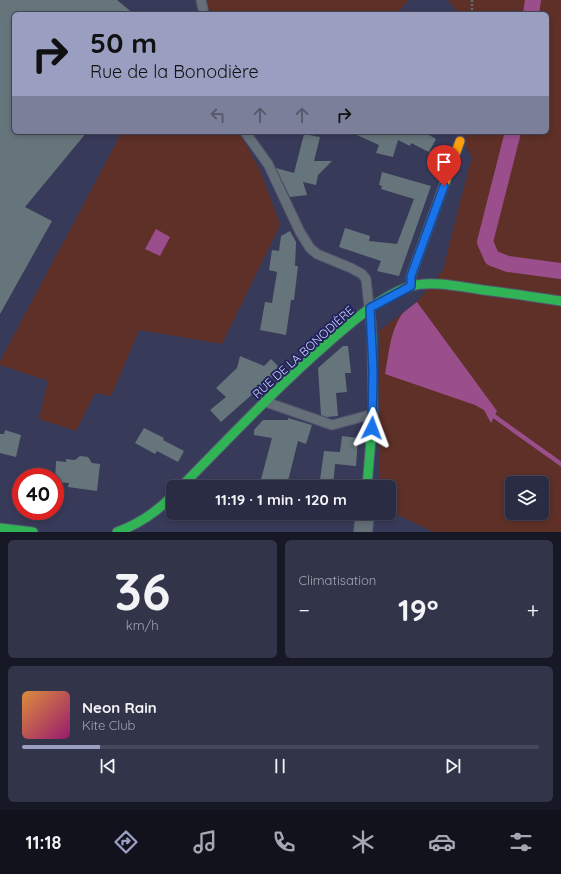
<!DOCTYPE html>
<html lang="fr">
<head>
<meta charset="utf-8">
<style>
	:root { --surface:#2a2c43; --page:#32344a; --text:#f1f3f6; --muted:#a5a7b2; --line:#46485c; --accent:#9a9fc1 }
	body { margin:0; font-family:Quicksand,sans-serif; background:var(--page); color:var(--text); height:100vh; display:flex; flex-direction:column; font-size:15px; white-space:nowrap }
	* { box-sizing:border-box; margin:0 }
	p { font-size:13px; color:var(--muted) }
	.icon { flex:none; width:22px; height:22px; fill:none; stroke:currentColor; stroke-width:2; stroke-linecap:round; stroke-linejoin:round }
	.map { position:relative; height:532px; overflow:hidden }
	.side { display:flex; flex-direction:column; gap:8px; padding:8px; background:#171825; flex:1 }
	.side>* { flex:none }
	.banner { position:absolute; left:12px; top:12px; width:537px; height:122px; border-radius:6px; box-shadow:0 2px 6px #0003,0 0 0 1px var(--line); background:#9a9fc1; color:#111; overflow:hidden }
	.controls { position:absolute; left:505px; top:476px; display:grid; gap:8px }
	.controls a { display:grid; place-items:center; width:44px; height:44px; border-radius:6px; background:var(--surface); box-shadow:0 2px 6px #0003,0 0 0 1px var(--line); font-size:20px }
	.speed { position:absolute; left:12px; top:468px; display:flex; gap:8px; font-size:20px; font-weight:700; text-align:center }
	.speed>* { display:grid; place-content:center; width:52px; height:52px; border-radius:50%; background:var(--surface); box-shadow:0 2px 6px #0003,0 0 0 1px var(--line); line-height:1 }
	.speed .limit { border:6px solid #d22; background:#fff; color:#111 }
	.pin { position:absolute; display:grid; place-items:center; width:34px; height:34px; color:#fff; margin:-41px -17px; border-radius:50% 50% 50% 0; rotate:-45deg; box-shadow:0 0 4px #0007 }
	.pin .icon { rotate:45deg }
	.me { position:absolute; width:44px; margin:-22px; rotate:3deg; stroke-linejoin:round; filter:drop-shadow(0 0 3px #0008) }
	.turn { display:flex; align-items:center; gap:14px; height:84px; padding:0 12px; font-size:18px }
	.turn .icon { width:52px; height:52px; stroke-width:2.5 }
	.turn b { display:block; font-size:28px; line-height:34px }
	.lanes { display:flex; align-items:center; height:38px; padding:0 12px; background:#0003; justify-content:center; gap:20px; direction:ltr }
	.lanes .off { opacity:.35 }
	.big { font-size:30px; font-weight:700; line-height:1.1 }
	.side .tile { flex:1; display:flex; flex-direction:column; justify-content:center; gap:6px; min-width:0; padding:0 14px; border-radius:6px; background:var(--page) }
	.side .dial { align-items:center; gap:0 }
	.dial b { font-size:52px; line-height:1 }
	.song { display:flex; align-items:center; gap:12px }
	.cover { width:48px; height:48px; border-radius:6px; background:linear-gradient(135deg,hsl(30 70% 55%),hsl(320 70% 35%)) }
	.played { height:4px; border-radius:2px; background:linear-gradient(90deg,var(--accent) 15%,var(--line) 15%) }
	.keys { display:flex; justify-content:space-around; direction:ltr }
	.heat { display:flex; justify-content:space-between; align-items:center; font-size:22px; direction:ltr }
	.side .tiles { flex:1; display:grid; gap:8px; grid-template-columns:1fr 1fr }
	.tile:last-child { grid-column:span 2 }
	.trip { position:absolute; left:166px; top:480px; width:230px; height:40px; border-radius:6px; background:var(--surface); box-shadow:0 2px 6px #0003,0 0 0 1px var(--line); font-weight:700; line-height:40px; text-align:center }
	.menu { display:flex; height:64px; justify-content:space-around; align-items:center; background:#11121b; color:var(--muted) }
	.menu .icon { width:28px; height:28px }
	.menu .selected { color:var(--accent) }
	.menu b { font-size:18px; color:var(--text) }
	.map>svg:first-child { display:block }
	.green { fill:#5e3027; fill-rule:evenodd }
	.water { fill:#9a4f8c }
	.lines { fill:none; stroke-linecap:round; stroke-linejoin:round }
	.stream { stroke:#9a4f8c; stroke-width:4.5 }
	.canal { stroke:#9a4f8c; stroke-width:16 }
	.building { fill:#66757b }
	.lane-casing { stroke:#535570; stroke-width:11 }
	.street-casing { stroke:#535570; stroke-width:20 }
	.fast-casing { stroke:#535570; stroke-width:11 }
	.slow-casing { stroke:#535570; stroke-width:11 }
	.path { stroke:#626a76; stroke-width:2.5; stroke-dasharray:2 2; stroke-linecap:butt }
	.lane { stroke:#646f78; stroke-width:9 }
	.street { stroke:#646f78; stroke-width:18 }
	.fast { stroke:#30b455; stroke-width:9 }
	.slow { stroke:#ff9f0a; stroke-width:9 }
	.route-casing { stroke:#114b97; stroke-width:10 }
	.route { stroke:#1a73e8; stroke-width:7 }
	.labels { text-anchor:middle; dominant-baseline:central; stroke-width:4; stroke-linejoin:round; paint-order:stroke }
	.street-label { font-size:12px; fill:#cfd6f9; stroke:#21235c }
</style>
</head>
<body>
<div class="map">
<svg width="561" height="532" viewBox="0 0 561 532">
	<rect width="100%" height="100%" fill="#383a59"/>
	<!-- green -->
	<g class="green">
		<path d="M 196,0 L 409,0 L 396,14 L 198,14 Z"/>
		<path d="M 448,0 L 561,0 L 561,532 L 434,532 L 389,511 L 389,487 L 380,487 L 379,331 L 417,302 L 443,270 L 472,156 L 466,147 L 466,132 L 547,132 L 547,14 L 459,14 ZM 512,483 L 542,483 L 542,513 L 512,513 Z"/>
		<path d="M 122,132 L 215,132 L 225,136 L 227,132 L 239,132 L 260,170 L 280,225 L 222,344 L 139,330 L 111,396 L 95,393 L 76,431 L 39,419 L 48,381 L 0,365 L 0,361 Z"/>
	</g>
	<!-- water -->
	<g class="water">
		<path d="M 156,229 L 170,237 L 160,256 L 145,249 Z"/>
		<path d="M 417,302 L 497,411 L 491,423 L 484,410 L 475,405 L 385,374 C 389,354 390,331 402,314 C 406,310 412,306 417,302 Z"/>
	</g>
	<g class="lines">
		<!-- stream -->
		<path class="stream" d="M 491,414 L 561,464"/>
		<!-- canal -->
		<g class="canal">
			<path d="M 531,14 L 533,0"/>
			<path d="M 513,132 L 485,242 L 492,258 L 508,264 L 561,271"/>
		</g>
	</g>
	<!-- building -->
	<g class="building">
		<path d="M 0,0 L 117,0 L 134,14 L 14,14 L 14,132 L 87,132 L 25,207 L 52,221 L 0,314 Z"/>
		<path d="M 350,132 L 424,132 L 436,139 L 429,152 L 411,143 L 410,146 L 398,140 L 393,157 L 376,153 L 379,145 Z"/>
		<path d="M 304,134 L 320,137 L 314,161 L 332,161 L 318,175 L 316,185 L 303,182 L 307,195 L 290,197 L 276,168 L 294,173 Z"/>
		<path d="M 382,172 L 431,186 L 399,276 L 377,271 L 381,261 L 339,247 L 345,228 L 370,236 L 369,241 L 397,244 L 414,199 L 381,189 L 382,186 L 379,185 Z"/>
		<path d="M 290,231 L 296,242 L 295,266 L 298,266 L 294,300 L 291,300 L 286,335 L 260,330 L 265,302 L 272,303 L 277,272 L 269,270 L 272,250 L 279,251 L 281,236 Z"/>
		<path d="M 343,346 L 348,346 L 351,373 L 345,373 L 347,392 L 336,393 L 338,416 L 326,417 L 321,415 L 318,368 Z"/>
		<path d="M 240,356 L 264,366 L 271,359 L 281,369 L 221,422 L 210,410 L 226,397 L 216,388 L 237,368 Z"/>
		<path d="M 288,418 L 312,425 L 306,444 L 298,441 L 288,481 L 283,480 L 283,482 L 274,480 L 274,487 L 259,487 L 272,438 L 254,435 L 254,430 L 263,420 L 288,420 Z"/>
		<path d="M 144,428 L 164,438 L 163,440 L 184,451 L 178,462 L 157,451 L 155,454 L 135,443 Z"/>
		<path d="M 5,430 L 21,435 L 16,457 L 0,453 L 0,434 L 4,434 Z"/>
		<path d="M 342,436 L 358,438 L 356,466 L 335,464 L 333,487 L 319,487 L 324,451 L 340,452 Z"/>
		<path d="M 80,456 L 88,457 L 92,463 L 100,464 L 97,491 L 68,487 L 69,483 L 55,482 L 56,461 L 66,462 L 66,459 L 75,460 Z"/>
	</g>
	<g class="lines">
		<!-- lane casing -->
		<g class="lane-casing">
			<g id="lane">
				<path d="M 201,0 L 204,14"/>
				<path d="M 245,132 L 268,164 L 300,232 L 310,248 L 317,254 L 351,268 L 362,274 L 366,279 L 369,307"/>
				<path d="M 266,402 L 332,425 L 373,414"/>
			</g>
		</g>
		<!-- street casing -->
		<g class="street-casing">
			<path id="street" d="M 363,532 L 365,513"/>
		</g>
		<!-- fast casing -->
		<g class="fast-casing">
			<g id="fast">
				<path d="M 181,487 C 230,437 278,386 331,340 C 353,321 381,296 411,286 C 431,280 462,287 483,290 C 509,293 535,297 561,301"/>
				<path d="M 367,487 L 373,414 L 372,339 L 370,308"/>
				<path d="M 0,528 L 33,532"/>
				<path d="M 117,532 C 139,524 157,512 173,495"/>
			</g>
		</g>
		<!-- slow casing -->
		<g class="slow-casing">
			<path id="slow" d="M 411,286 L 411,276 L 460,141"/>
		</g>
		<!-- path -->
		<path class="path" d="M 472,14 L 472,0"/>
		<!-- lane -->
		<use href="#lane" class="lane"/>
		<!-- street -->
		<use href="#street" class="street"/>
		<!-- fast -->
		<use href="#fast" class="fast"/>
		<!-- slow -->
		<use href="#slow" class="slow"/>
	</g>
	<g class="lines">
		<!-- route casing -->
		<g class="route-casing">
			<path id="route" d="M 372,428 L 373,370 L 370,308 L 411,286 L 411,276 L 444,186"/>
		</g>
		<!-- route -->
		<use href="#route" class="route"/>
	</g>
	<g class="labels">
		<!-- street labels -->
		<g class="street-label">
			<text transform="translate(303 352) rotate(-42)">RUE DE LA BONODIÈRE</text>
		</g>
	</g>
</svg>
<div class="controls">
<a><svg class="icon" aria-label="layers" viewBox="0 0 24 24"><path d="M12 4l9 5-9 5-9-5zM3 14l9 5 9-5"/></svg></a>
</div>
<div class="speed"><div class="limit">40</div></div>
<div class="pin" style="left:444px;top:186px;background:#d93025"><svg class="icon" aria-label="arrive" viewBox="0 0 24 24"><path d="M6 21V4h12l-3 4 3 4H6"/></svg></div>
<svg class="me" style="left:372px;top:428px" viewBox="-20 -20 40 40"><path d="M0-17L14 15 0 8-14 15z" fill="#1a73e8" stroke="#fff" stroke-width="4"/></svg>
<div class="trip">11:19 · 1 min · 120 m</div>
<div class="banner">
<div class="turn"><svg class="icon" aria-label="right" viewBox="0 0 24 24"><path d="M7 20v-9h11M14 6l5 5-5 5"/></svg><div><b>50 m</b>Rue de la Bonodière</div></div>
<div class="lanes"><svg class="icon off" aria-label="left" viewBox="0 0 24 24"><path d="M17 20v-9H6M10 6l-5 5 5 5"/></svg><svg class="icon off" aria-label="ahead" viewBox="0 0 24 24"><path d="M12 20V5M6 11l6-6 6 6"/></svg><svg class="icon off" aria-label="ahead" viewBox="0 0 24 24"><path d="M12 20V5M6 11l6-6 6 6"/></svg><svg class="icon" aria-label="right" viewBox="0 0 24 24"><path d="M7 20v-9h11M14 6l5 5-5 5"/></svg></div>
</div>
</div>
<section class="side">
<div class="tiles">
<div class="tile dial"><b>36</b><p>km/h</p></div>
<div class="tile"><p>Climatisation</p>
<div class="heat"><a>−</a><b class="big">19°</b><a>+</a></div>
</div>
<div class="tile">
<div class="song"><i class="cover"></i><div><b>Neon Rain</b><p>Kite Club</p></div></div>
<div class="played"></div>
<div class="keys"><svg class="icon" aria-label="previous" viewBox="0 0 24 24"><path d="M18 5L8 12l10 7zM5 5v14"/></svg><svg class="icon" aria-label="pause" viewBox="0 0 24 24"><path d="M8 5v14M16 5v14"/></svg><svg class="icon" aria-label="next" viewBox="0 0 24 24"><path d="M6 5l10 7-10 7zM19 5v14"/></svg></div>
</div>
</div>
</section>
<nav class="menu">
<b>11:18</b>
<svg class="icon selected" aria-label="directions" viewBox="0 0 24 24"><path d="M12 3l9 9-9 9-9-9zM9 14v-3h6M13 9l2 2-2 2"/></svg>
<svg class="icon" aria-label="music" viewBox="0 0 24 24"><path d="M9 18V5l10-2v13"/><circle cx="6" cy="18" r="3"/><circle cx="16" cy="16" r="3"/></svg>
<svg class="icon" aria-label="phone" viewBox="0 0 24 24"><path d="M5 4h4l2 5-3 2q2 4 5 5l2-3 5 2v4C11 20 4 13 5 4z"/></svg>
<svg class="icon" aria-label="climate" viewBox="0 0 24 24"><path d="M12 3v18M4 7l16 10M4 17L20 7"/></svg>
<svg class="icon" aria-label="car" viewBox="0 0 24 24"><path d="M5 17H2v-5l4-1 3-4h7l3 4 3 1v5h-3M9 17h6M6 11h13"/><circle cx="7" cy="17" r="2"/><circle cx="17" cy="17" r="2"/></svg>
<svg class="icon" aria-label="filters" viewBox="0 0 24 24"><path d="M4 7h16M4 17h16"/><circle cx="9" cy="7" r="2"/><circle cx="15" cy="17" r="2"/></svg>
</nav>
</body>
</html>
